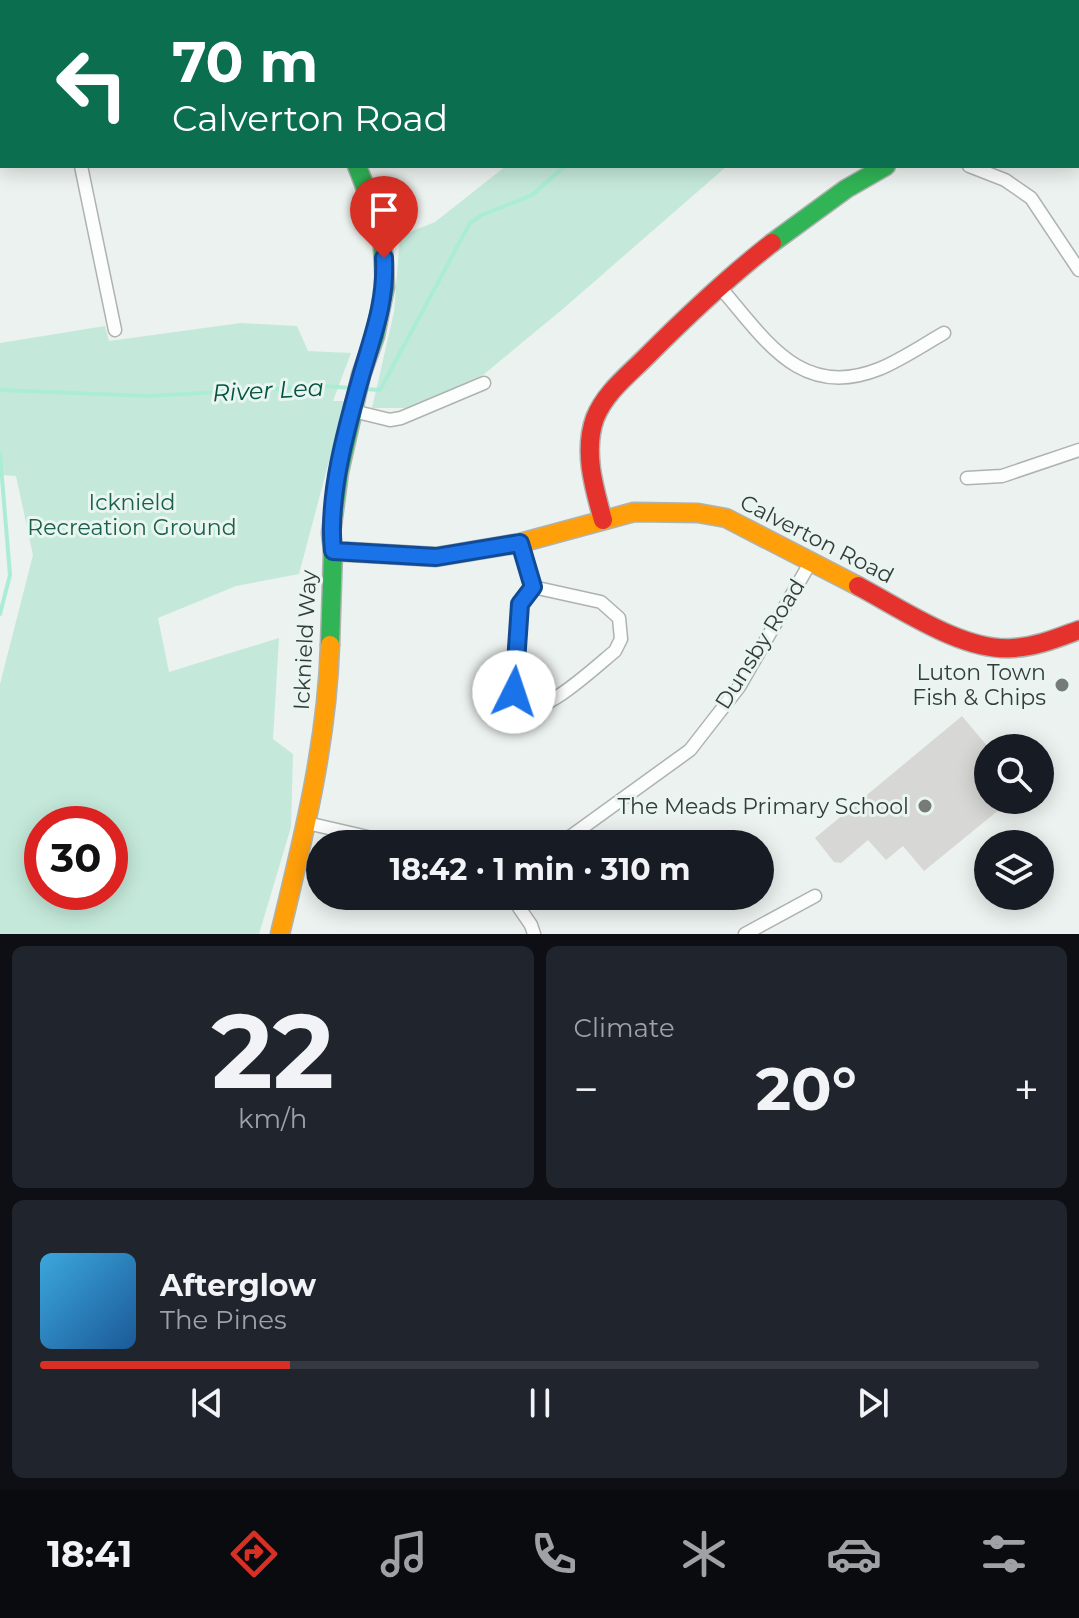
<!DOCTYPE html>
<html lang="en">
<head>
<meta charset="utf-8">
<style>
	:root { --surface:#171b24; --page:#20242c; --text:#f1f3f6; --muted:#9ea1a6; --line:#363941; --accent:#d93025 }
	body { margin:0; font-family:Montserrat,sans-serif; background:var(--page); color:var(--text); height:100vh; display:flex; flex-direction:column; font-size:30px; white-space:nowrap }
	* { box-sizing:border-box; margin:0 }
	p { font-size:26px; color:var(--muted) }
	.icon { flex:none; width:44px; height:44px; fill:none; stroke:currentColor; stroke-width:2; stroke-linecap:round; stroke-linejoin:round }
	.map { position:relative; height:934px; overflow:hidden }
	.panel { display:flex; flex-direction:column; gap:12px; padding:12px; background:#0d0f14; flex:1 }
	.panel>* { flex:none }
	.top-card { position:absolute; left:0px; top:0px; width:1080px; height:168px; box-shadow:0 4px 20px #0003; background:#0b6e4f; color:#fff; overflow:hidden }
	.tools { position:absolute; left:974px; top:734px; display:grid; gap:16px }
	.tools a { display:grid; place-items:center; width:80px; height:80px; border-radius:50%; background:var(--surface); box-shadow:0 4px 20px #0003; font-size:40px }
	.speed { position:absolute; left:24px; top:806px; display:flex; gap:16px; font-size:40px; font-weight:700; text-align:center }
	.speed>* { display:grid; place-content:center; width:104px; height:104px; border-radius:50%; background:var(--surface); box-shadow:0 4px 20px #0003; line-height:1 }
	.speed .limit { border:12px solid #d22; background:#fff; color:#111 }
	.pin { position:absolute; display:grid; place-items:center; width:68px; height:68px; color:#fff; margin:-82px -34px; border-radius:50% 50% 50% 0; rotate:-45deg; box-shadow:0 0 8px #0007 }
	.pin .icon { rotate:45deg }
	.me { position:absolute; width:88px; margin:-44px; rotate:4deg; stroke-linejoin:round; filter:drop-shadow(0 0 6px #0008) }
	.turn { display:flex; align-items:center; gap:28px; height:168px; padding:0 40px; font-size:36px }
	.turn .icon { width:104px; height:104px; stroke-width:2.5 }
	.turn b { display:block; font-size:56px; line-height:68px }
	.big { font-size:60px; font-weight:700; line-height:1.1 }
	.panel .widget { flex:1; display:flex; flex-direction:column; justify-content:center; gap:12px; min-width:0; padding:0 28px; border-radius:12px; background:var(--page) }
	.panel .dial { align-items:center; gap:0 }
	.dial b { font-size:104px; line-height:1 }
	.song { display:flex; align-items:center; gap:24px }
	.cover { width:96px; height:96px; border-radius:12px; background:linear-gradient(135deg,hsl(200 70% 55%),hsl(210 70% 35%)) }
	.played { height:8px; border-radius:4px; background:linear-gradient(90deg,var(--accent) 25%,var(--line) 25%) }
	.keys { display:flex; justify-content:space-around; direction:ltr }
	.heat { display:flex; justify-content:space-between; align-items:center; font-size:44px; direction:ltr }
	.panel .tiles { flex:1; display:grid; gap:12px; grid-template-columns:1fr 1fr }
	.widget:last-child { grid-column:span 2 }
	.trip { position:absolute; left:306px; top:830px; width:468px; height:80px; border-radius:40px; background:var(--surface); box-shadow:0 4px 20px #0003; font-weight:700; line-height:80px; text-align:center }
	.dock { display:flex; height:128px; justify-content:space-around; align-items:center; background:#090b0e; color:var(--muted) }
	.dock .icon { width:56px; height:56px }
	.dock .selected { color:var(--accent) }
	.dock b { font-size:36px; color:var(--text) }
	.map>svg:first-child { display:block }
	.green { fill:#c4e9da; fill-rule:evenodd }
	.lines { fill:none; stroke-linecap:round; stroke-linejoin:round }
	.stream { stroke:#abedd4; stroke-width:4 }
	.building { fill:#d7d8d5 }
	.street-casing { stroke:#aeb3b0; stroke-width:15 }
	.fast-casing { stroke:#aeb3b0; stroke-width:21 }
	.slow-casing { stroke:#aeb3b0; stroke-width:21 }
	.jam-casing { stroke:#aeb3b0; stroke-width:21 }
	.street { stroke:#fcfdfd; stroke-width:12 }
	.fast { stroke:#30b455; stroke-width:18 }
	.slow { stroke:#ff9f0a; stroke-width:18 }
	.jam { stroke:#e5322d; stroke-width:18 }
	.route-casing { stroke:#114b97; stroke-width:20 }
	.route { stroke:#1a73e8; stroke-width:14 }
	.poi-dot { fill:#767b79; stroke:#e9f5f0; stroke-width:3 }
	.labels { text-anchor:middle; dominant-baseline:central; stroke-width:6; stroke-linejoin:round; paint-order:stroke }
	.park-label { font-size:22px; fill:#19614a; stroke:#e9f5f0 }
	.street-label { font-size:22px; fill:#363b39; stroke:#e9f5f0 }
	.poi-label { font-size:22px; fill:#363b39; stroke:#e9f5f0; text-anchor:end }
	.water-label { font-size:24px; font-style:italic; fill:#03533e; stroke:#e9f5f0 }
</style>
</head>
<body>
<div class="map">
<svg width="1079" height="934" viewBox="0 0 1079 934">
	<rect width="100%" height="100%" fill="#ecf2ef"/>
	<!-- green -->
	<g class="green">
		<path d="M 588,0 L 1046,0 L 587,2 Z"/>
		<path d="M 506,166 L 727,166 L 564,308 L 483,375 L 409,408 L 372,408 L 394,312 L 400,236 L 435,222 Z"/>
		<path d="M 241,323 L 297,326 L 308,351 L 351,353 L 333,401 L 345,401 L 299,574 L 236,586 L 158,618 L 169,672 L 279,638 L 273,739 L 293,754 L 291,827 L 259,934 L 0,934 L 0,684 L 33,555 L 16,476 L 0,475 L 0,343 L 105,326 L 109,341 ZM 42,824 L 110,824 L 110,892 L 42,892 Z"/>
	</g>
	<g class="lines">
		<!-- stream -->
		<g class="stream">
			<path d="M 666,2 L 668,0"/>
			<path d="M 364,389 L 380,390 L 470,223 L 482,215 L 532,195 L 565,166"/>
			<path d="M 0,390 L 148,396 L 325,386 L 351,388"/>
			<path d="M 0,454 L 10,575 L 0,614"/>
		</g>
	</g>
	<!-- building -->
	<path class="building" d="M 962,716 L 988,747 L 988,800 L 1011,800 L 924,871 L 903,846 L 886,860 L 868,840 L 841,863 L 834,862 L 815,838 Z"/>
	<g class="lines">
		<!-- street casing -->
		<g class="street-casing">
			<g id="street">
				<path d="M 50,0 L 50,2"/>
				<path d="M 279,0 L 280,2"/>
				<path d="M 494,2 L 494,0"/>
				<path d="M 1078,78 L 1079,77"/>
				<path d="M 81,166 L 115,330"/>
				<path d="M 969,166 L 1005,180 L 1031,198 L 1079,270"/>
				<path d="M 718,285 C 764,337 799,401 879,369 C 901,360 923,345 944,333"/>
				<path d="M 353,411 L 390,420 L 401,418 L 484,383"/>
				<path d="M 967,478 L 1002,476 L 1079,450"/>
				<path d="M 520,543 L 533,587 L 601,602 L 619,618 L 621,639 L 615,651 C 599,664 552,708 532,707 C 524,706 518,698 514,692 L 520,604 L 533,587"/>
				<path d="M 307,823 L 398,844"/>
				<path d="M 560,844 L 690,750 L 739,687 L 810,563"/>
				<path d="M 511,896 L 531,925 L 534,934"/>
				<path d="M 745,934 L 815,896"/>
			</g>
		</g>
		<!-- fast casing -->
		<g class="fast-casing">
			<g id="fast">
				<path d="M 772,243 L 846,189 L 886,166"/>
				<path d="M 330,645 L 333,551 L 331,533 L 339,472 L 361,375 L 375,336 L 385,287 L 382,230 L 357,166"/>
			</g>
		</g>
		<!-- slow casing -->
		<g class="slow-casing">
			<g id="slow">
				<path d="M 333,551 L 436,557 L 520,543 L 634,512 L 698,513 L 726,518 L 858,586"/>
				<path d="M 280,934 C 303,839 327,744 330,645"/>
			</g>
		</g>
		<!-- jam casing -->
		<g class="jam-casing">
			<g id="jam">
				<path d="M 603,520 C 594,488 583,451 595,418 C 605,393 627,376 646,357 C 686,317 727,278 772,243"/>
				<path d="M 858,586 C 902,609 963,652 1013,648 C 1036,647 1057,638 1079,630"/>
			</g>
		</g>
		<!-- street -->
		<use href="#street" class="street"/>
		<!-- fast -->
		<use href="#fast" class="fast"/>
		<!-- slow -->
		<use href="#slow" class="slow"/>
		<!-- jam -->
		<use href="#jam" class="jam"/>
	</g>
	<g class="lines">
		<!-- route casing -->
		<g class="route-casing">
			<path id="route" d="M 384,258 C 386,302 374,332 362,373 C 347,426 327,496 333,551 L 436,557 L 520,543 L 533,587 L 520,604 L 514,692"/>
		</g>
		<!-- route -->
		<use href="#route" class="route"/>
	</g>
	<!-- markers -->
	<g class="poi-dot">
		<circle cx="1062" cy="685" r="8"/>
		<circle cx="925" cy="806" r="8"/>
	</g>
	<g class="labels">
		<!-- park labels -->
		<g class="park-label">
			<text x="132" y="502">Icknield<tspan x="132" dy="25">Recreation Ground</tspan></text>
		</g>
		<!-- street labels -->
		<g class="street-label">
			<text transform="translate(817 539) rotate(27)">Calverton Road</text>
			<text transform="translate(305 640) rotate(-87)">Icknield Way</text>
			<text transform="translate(760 644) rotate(-58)">Dunsby Road</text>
		</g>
		<!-- poi labels -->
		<g class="poi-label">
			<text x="1046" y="672">Luton Town<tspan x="1046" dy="25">Fish &amp; Chips</tspan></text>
			<text x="909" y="806">The Meads Primary School</text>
		</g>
		<!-- water labels -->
		<g class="water-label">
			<text transform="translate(268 390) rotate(-3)">River Lea</text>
		</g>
	</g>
</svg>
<div class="tools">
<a><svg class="icon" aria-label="search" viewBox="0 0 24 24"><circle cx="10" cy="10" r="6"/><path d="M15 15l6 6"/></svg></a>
<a><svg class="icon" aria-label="layers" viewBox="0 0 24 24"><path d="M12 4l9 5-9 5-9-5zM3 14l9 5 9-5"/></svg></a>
</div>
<div class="speed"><div class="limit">30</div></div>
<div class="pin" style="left:384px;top:258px;background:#d93025"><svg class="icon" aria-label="arrive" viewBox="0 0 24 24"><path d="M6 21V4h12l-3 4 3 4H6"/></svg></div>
<svg class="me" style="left:514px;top:692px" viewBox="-20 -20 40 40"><circle r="19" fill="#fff"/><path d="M0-13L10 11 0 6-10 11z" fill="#1a73e8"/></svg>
<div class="trip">18:42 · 1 min · 310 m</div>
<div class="top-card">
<div class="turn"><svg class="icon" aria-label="left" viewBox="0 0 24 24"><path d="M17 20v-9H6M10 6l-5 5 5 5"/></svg><div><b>70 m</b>Calverton Road</div></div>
</div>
</div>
<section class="panel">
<div class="tiles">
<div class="widget dial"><b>22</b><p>km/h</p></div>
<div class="widget"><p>Climate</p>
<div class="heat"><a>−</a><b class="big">20°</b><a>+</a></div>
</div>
<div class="widget">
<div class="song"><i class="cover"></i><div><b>Afterglow</b><p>The Pines</p></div></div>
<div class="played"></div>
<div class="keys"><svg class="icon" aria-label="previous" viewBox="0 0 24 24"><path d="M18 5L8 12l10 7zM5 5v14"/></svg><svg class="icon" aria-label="pause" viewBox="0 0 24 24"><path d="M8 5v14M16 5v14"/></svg><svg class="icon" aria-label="next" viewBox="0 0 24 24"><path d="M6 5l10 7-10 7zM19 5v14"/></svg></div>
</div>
</div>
</section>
<nav class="dock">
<b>18:41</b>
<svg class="icon selected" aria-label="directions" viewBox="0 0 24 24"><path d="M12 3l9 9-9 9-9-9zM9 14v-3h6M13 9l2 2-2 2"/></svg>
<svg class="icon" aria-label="music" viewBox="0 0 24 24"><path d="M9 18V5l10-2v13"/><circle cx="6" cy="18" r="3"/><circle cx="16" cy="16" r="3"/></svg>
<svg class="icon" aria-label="phone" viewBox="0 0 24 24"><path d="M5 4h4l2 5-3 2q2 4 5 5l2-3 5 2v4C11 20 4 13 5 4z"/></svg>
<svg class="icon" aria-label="climate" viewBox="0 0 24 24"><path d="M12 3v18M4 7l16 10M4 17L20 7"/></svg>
<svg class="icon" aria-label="car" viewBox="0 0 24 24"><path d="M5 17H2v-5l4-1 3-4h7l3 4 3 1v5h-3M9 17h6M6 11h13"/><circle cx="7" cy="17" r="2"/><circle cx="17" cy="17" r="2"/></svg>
<svg class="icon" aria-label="filters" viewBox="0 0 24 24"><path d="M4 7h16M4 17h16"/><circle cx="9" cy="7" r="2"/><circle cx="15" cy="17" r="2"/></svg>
</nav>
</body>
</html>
